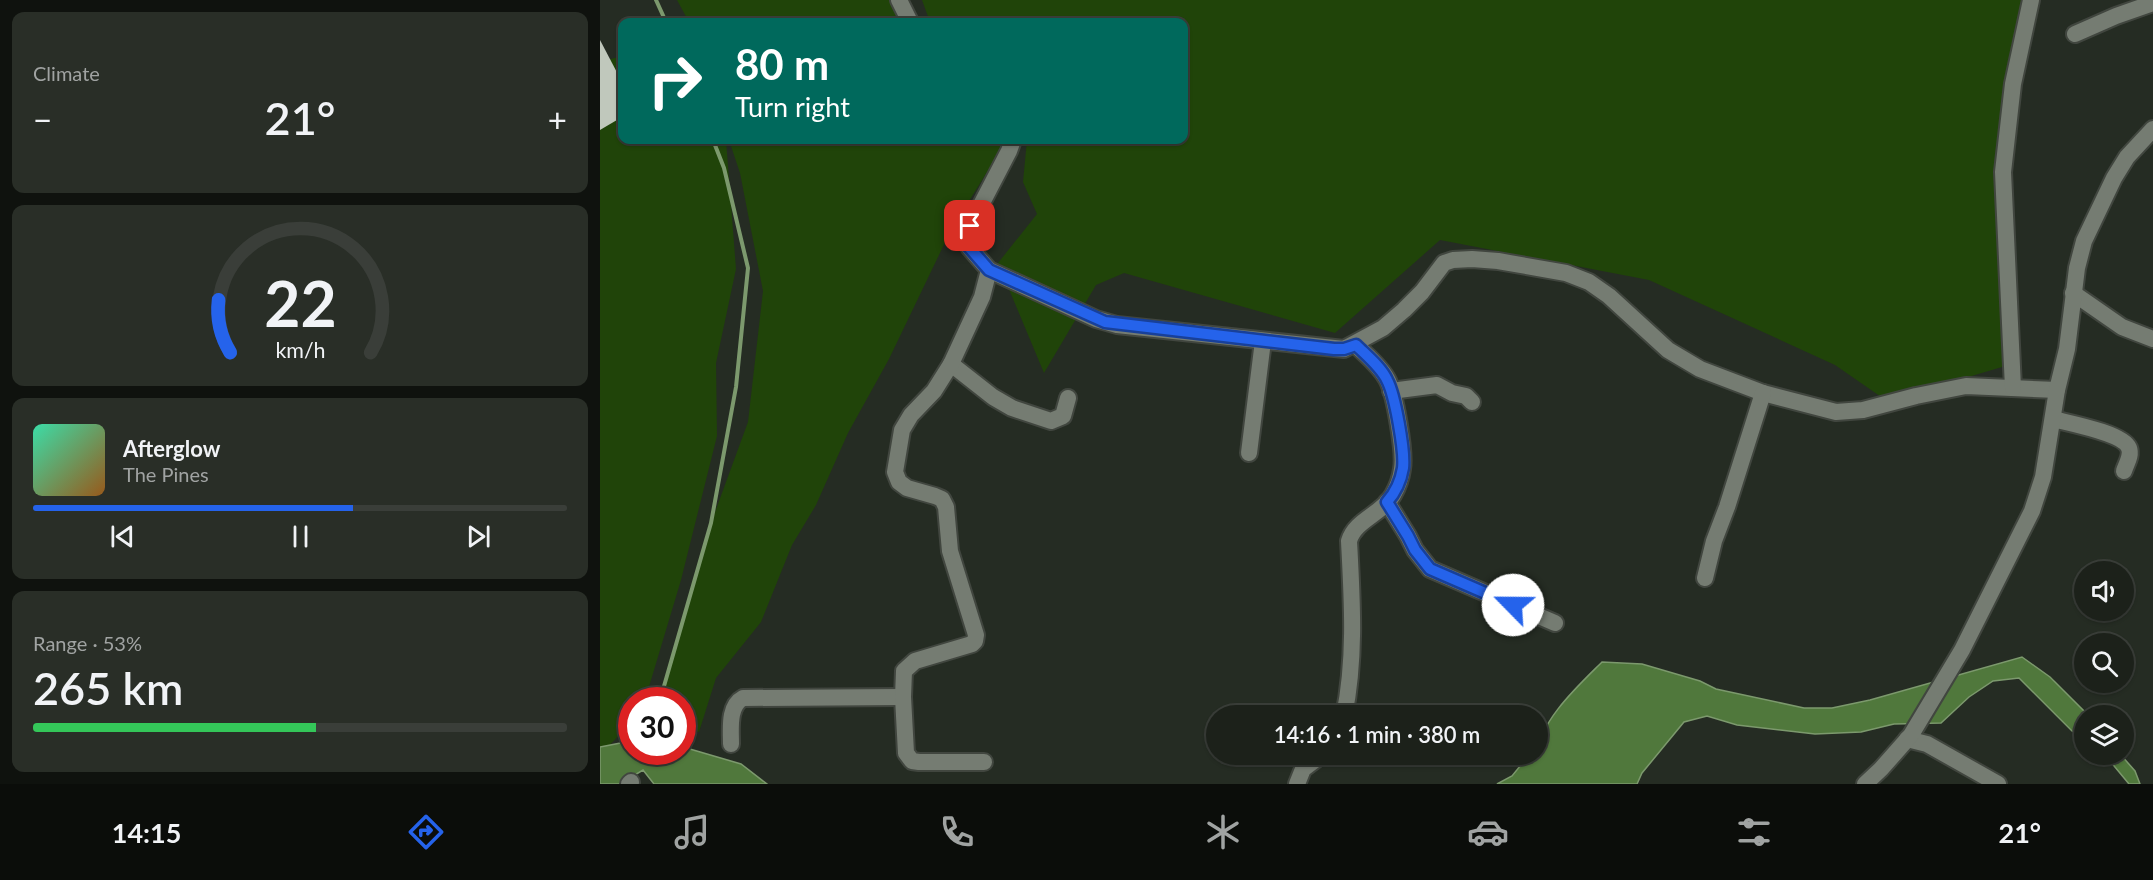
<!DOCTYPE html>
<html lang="en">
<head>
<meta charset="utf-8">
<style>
	:root { --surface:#1c211a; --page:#292e27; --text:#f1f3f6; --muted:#a0a3a2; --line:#3a3e39; --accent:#2563eb }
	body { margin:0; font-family:Lato,sans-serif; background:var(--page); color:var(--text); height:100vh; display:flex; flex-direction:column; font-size:22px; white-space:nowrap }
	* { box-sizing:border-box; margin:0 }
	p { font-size:20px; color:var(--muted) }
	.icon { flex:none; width:33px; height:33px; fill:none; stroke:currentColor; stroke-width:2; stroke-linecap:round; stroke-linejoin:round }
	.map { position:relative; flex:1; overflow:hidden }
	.panel { display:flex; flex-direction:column; gap:12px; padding:12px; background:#0f120e; width:600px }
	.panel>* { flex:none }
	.guide { position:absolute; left:18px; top:18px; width:570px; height:126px; border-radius:12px; box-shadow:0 2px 4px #0004,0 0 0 2px var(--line); background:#00695c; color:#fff; overflow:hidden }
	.tools { position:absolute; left:1474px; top:561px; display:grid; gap:12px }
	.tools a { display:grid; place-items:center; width:60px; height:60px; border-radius:50%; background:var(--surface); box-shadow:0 2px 4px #0004,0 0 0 2px var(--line); font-size:30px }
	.speed { position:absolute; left:18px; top:687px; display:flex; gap:12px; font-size:30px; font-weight:700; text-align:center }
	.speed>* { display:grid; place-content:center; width:78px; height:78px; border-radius:50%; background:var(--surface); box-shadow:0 2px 4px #0004,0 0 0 2px var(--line); line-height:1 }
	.speed .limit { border:9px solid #d22; background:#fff; color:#111 }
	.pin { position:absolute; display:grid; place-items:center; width:51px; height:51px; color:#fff; margin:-26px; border-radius:12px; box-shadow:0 3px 9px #0006 }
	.me { position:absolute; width:66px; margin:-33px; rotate:293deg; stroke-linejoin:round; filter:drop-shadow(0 0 4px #0008) }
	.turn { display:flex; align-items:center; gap:21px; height:126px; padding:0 18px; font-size:27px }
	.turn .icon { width:78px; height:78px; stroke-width:2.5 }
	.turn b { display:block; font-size:42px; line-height:51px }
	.big { font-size:45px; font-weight:600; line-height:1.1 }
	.panel .widget { flex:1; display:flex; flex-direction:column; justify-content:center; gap:9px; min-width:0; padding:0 21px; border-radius:12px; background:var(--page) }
	.panel .dial { align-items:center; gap:0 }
	.dial svg { height:156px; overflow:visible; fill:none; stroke:var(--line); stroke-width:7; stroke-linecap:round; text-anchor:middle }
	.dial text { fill:var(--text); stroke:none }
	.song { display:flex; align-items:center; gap:18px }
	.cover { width:72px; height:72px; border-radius:9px; background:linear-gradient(135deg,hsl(160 70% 55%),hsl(30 70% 35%)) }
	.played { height:6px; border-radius:3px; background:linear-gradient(90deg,var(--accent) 60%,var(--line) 60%) }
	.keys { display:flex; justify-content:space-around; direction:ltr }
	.heat { display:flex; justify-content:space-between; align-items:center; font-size:33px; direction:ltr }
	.charge { height:9px; border-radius:4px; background:linear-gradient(90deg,#34c759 53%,var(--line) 0) }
	.trip { position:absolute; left:606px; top:705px; width:342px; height:60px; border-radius:30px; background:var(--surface); box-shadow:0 2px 4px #0004,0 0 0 2px var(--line); font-weight:600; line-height:60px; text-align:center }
	.tab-bar { display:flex; height:96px; justify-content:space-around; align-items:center; background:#0b0d0a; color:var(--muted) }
	.tab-bar .icon { width:42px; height:42px }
	.tab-bar .current { color:var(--accent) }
	.tab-bar b { font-size:27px; color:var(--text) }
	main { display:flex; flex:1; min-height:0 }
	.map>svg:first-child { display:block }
	.green { fill:#204409 }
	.water { fill:#50783c; stroke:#7c996d; stroke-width:1.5 }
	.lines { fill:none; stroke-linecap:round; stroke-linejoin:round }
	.stream { stroke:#7c996d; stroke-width:4 }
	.building { fill:#c0c8bc }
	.street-casing { stroke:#41463f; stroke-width:20 }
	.street { stroke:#757c72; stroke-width:16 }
	.route-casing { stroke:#184099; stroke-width:15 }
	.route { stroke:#2563eb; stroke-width:10 }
</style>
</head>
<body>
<main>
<section class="panel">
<div class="widget"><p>Climate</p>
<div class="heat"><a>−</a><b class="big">21°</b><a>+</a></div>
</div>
<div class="widget dial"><svg viewBox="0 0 100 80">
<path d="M14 69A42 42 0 1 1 86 69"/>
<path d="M14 69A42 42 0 0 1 8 42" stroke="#2563eb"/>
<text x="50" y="56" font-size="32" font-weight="700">22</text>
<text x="50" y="72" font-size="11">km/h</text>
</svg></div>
<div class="widget">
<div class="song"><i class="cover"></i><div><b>Afterglow</b><p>The Pines</p></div></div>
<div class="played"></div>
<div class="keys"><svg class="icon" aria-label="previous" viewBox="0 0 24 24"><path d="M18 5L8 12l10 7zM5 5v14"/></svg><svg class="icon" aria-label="pause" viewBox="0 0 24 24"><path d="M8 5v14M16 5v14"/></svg><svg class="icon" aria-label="next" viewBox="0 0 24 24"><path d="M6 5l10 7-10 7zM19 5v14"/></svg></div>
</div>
<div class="widget"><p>Range · 53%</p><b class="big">265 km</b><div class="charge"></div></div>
</section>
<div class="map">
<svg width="1553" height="784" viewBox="0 0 1553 784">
	<rect width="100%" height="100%" fill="#252c23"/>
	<!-- green -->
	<g class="green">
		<path d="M 77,0 L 304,0 L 318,22 L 89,22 Z"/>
		<path d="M 322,0 L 1421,0 L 1402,367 L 1287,401 L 1235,365 L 1049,280 L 840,240 L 735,333 L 524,273 L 496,285 L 444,373 L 398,263 L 437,214 L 423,182 L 427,140 L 584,140 L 584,22 L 330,22 Z"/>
		<path d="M 22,56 L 22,140 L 126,140 L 136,269 L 116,363 L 117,436 L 81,580 L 45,700 L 32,700 L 31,723 L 0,755 L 0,62 Z"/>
		<path d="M 129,140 L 407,140 L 351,230 L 289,359 L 248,433 L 216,505 L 192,545 L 161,622 L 116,678 L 99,732 L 83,728 L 82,700 L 60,700 L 111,523 L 148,422 L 163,291 L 140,173 Z"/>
	</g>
	<!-- water -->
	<g class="water">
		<path d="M 1422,657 L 1450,677 L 1488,715 L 1485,716 L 1485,740 L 1472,731 L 1419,678 L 1393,681 L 1369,697 L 1341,723 L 1294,724 L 1261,732 L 1215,734 L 1137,725 L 1107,716 L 1084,722 L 1042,773 L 1037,784 L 897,784 L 912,776 L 929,755 L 938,754 C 938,722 980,684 1002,662 L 1042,664 L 1100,681 L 1116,689 L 1204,708 L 1232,708 L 1270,700 Z"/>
		<path d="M 31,741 L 32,752 L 82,752 L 83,747 L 141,764 L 167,784 L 54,784 L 43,770 L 20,784 L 0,784 L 0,747 Z"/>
		<path d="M 1505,755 L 1521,755 L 1535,771 L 1540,784 L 1529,784 Z"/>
	</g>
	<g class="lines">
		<!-- stream -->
		<g class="stream">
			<path d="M 56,0 L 66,22"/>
			<path d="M 60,700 L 111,523 L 136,387 L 148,268 L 124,168 L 113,140"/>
		</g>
	</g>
	<!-- building -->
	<path class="building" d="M 0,40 L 22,82 L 22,117 L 0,130 Z"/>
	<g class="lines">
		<!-- street casing -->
		<g class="street-casing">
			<g id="street">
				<path d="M 299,0 L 310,22"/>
				<path d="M 1475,34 L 1516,16 L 1553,3"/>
				<path d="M 413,140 L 409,151 L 370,226 L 369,247 L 389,270 L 496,319 L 517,325 L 744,349 L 783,328 L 804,310 L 822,292 L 844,263 L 853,260 L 872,259 L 898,261 L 966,273 L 989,282 L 1009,296 L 1068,350 L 1100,369 L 1163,393 L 1236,412 L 1263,410 L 1316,396 L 1366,386 L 1457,390"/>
				<path d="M 1473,293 L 1522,327 L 1553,339"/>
				<path d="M 351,364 L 393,397 L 412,408 L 451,421 L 463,416 L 468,398"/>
				<path d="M 1413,388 L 1403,172 L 1413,84 L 1431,0"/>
				<path d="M 791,391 L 837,385 L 852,393 L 866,396 L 872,402"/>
				<path d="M 1453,419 C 1468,423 1523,433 1529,448 C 1532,456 1526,464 1524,471"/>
				<path d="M 649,453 L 663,341"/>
				<path d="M 787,502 L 808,536 L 815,550 L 830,569 L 955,623"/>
				<path d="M 1105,578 L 1114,541 L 1127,507 L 1163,393"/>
				<path d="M 744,716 C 756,658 752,599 749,541 C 755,520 782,514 793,495 C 797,488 801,477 802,469 C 805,453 795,393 787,379 C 780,366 766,355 756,345"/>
				<path d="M 1307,739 L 1327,744 L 1398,784"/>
				<path d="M 131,744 C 131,729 128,706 143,698 L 303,697"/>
				<path d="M 384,762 L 319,762 L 312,761 L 306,753 L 303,697 L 304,671 L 315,661 L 372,644 L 375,641 L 376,635 L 350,551 L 346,507 L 342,499 L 335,496 L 307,488 L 299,482 L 295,472 L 302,430 L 311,415 L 334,391 L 351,364 L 382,297 L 389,270"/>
				<path d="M 29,784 L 31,782"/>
				<path d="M 697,784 L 703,769 L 723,754"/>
				<path d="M 1265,784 L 1281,769 L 1311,735 L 1362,650 L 1432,511 L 1443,477 L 1457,390 L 1467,349 L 1477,268 L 1484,241 L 1514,178 L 1527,157 L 1553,129"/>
			</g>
		</g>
		<!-- street -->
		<use href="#street" class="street"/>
	</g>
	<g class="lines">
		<!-- route casing -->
		<g class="route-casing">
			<path id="route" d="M 370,226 L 369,247 L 389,270 L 505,322 L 734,349 L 744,349 L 756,345 C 766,355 781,367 787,380 C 795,395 805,451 803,468 C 801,480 795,493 787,502 L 808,536 L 815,550 L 830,569 L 913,605"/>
		</g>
		<!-- route -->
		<use href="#route" class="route"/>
	</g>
</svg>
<div class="tools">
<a><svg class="icon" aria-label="sound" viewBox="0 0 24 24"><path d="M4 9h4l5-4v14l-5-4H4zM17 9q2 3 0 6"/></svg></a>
<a><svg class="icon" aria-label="search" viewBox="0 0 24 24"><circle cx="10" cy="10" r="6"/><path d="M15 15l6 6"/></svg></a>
<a><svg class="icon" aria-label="layers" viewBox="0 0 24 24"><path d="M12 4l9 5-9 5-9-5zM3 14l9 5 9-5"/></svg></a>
</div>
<div class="speed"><div class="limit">30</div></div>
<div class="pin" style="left:370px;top:226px;background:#d93025"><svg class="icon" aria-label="arrive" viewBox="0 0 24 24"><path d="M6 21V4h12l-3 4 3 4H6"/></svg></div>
<svg class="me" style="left:913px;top:605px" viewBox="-20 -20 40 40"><circle r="19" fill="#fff"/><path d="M0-13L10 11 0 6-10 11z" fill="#2563eb"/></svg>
<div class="trip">14:16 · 1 min · 380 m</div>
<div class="guide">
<div class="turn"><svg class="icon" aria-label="right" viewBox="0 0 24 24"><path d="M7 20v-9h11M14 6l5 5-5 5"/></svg><div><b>80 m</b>Turn right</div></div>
</div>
</div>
</main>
<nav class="tab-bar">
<b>14:15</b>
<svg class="icon current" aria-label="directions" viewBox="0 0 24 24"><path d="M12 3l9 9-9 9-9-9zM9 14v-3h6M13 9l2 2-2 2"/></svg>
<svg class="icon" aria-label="music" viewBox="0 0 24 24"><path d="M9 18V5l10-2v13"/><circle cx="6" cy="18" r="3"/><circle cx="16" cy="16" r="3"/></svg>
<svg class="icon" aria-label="phone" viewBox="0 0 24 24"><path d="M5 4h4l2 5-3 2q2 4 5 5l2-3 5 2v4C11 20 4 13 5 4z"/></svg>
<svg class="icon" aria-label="climate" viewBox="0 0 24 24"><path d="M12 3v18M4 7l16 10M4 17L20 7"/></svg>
<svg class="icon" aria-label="car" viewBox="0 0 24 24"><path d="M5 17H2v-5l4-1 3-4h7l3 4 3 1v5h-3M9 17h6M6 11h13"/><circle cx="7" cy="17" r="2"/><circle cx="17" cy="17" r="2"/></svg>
<svg class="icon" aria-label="filters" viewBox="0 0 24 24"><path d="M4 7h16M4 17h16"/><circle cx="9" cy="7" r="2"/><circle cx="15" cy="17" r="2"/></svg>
<b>21°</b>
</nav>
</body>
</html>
